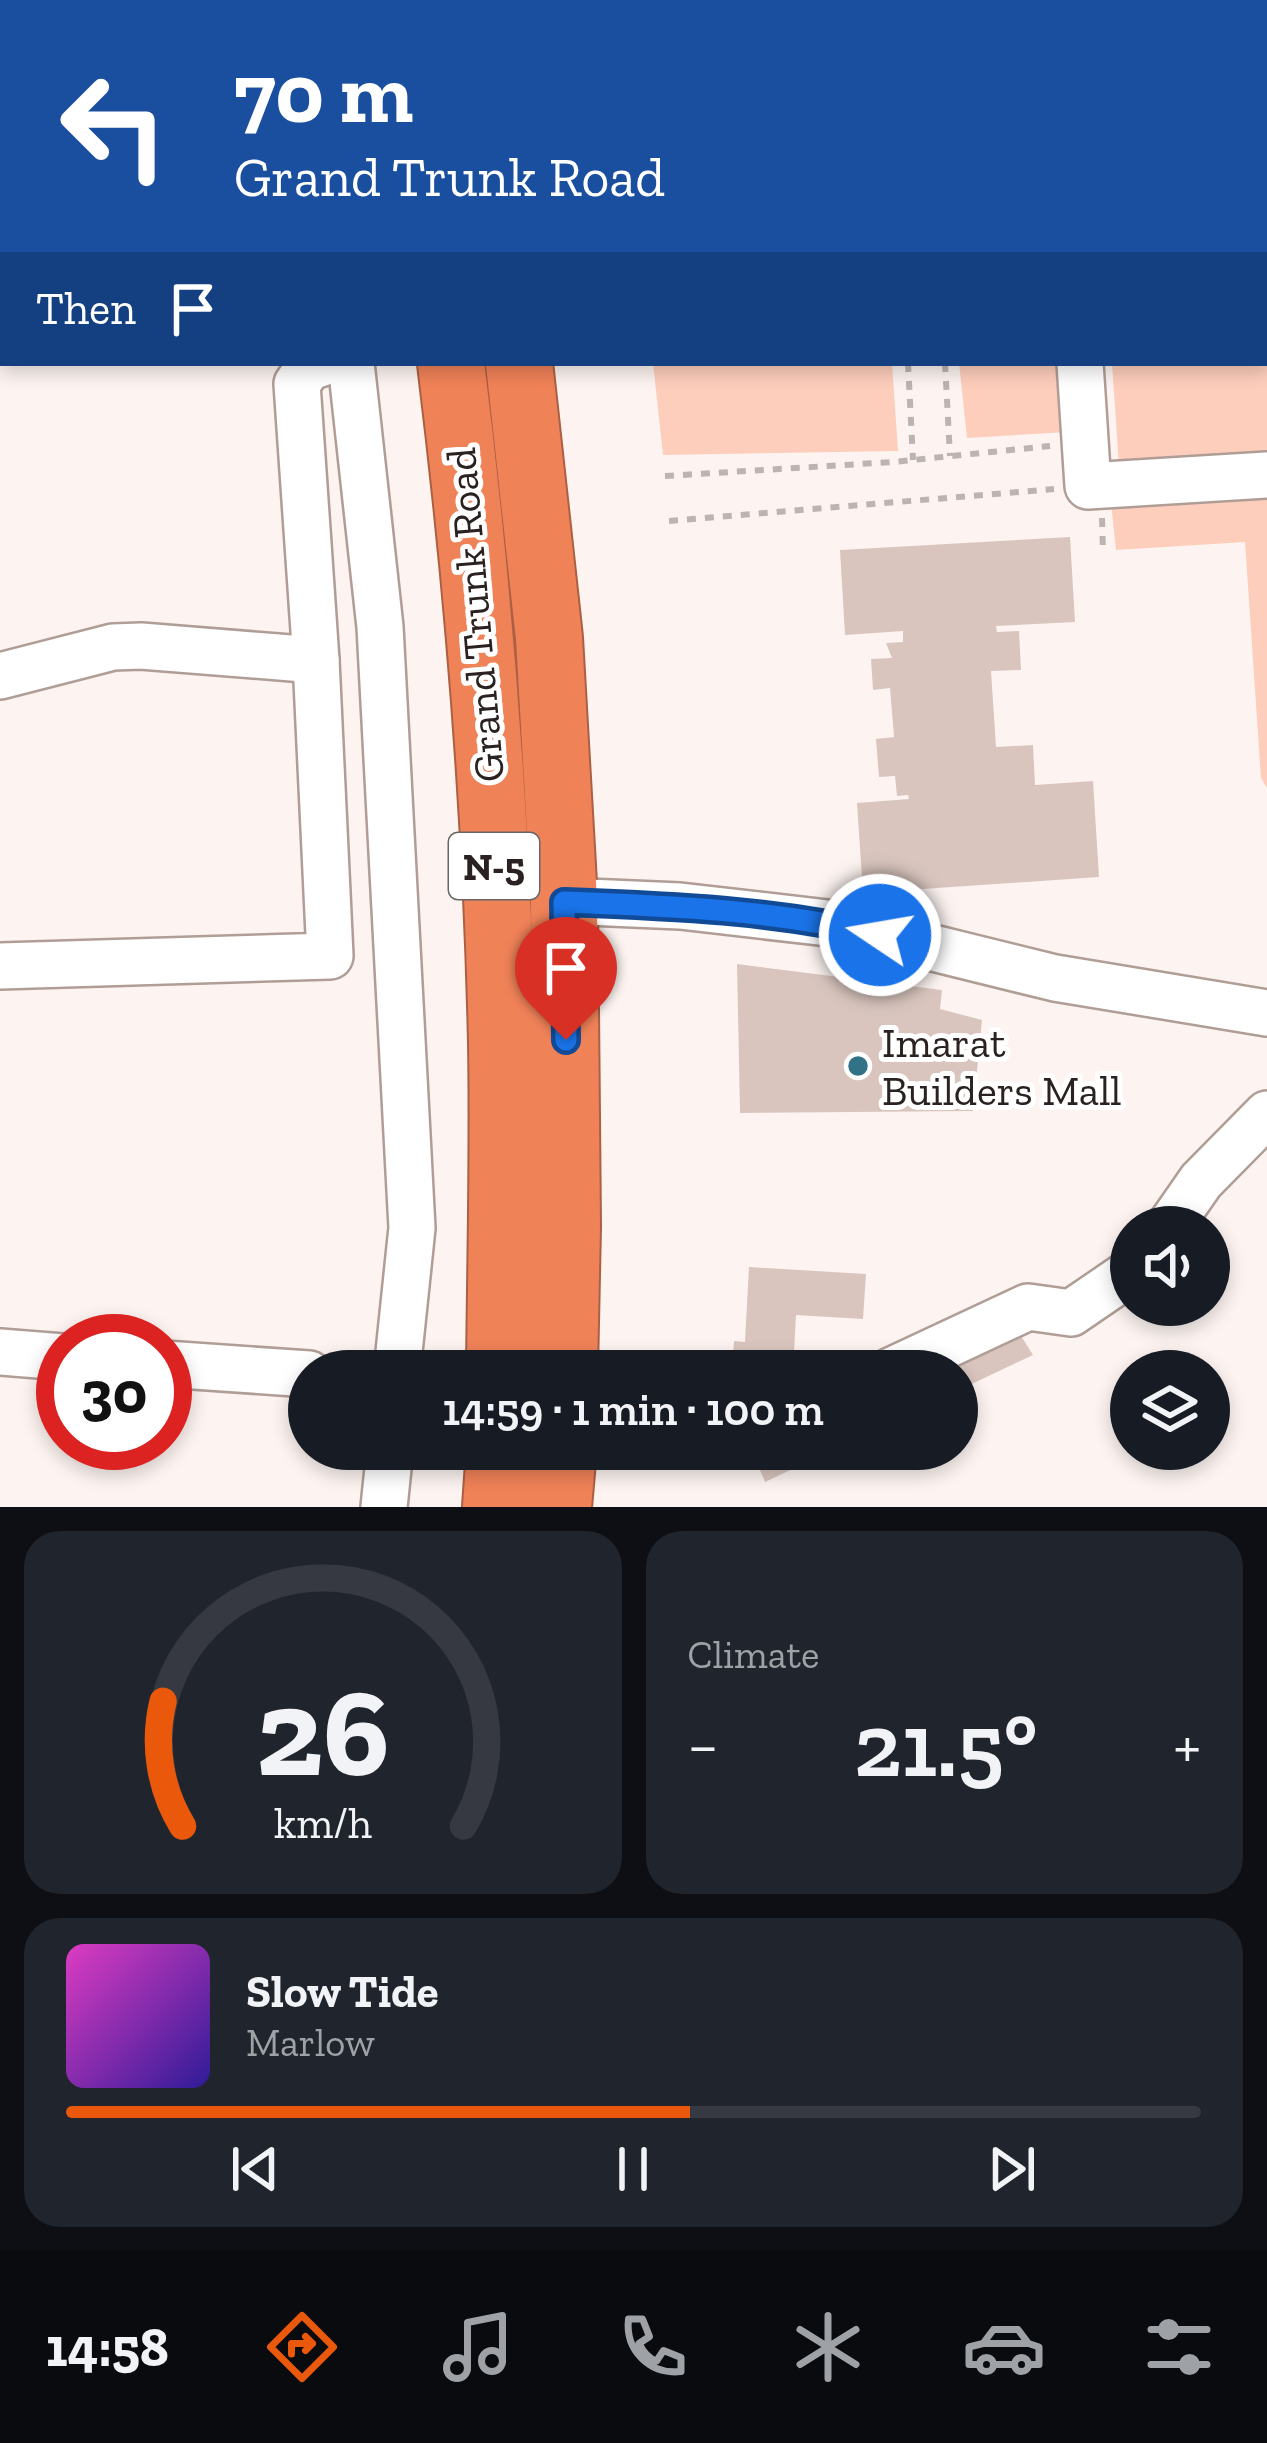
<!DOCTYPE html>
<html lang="en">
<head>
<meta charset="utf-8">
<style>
	:root { --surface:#171b24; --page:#20242c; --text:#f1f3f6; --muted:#9ea1a6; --line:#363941; --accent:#ea580c }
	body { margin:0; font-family:"Zilla Slab",serif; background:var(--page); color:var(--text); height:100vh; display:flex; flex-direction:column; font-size:45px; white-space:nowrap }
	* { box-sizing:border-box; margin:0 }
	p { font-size:39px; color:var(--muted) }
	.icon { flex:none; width:66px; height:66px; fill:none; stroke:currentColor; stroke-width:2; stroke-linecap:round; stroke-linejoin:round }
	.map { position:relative; height:1507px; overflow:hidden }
	.sheet { display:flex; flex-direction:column; gap:24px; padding:24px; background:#0d0f14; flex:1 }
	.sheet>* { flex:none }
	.hud { position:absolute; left:0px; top:0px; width:1269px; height:366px; box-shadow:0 6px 18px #0003; background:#1a4fa0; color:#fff; overflow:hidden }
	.tools { position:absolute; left:1110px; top:1206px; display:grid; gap:24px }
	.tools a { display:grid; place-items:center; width:120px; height:120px; border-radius:50%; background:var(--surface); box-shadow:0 6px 18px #0003; font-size:60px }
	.speed { position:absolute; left:36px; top:1314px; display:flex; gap:24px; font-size:60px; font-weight:700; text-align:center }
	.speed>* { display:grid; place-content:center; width:156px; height:156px; border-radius:50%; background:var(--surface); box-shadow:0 6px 18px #0003; line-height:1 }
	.speed .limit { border:18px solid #d22; background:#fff; color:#111 }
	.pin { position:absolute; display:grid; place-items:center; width:102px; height:102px; color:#fff; margin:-123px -51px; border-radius:50% 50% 50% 0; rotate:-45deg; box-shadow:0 0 12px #0007 }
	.pin .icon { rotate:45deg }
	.me { position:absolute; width:132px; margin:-66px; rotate:282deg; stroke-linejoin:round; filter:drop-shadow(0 0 9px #0008) }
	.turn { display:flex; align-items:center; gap:42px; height:252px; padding:0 36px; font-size:54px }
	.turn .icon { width:156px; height:156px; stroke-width:2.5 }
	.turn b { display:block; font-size:84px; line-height:102px }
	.then { display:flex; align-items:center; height:114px; padding:0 36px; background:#0003; gap:24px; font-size:45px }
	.big { font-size:90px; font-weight:600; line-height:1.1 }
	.sheet .tile { flex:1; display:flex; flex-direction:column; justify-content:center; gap:18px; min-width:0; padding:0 42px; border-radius:36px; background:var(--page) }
	.sheet .dial { align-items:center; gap:0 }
	.dial svg { height:312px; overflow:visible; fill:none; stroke:var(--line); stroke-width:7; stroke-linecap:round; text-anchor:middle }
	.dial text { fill:var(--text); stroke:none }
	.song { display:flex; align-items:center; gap:36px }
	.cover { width:144px; height:144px; border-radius:18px; background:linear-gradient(135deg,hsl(310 70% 55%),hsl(250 70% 35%)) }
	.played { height:12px; border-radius:6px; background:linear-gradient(90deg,var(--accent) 55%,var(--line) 55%) }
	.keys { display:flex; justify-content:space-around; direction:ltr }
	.heat { display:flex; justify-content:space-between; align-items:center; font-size:66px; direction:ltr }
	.sheet .tiles { flex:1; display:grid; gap:24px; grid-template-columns:1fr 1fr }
	.tile:last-child { grid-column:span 2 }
	.trip { position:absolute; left:288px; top:1350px; width:690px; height:120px; border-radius:60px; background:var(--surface); box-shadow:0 6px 18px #0003; font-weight:600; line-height:120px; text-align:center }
	.tabs { display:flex; height:192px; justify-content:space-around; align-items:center; background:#090b0e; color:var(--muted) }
	.tabs .icon { width:84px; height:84px }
	.tabs .current { color:var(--accent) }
	.tabs b { font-size:54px; color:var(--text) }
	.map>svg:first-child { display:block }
	.green { fill:#fecebc }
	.building { fill:#d9c5be }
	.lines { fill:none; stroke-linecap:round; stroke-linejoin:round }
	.minor-casing { stroke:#b09d96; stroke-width:50 }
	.highway-casing { stroke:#ab6044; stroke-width:70 }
	.path { stroke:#bcb4b1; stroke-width:6; stroke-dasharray:9 9; stroke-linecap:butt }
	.minor { stroke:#fff; stroke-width:45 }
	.highway { stroke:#f08258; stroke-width:66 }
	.route-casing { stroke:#114b97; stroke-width:30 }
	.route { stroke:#1a73e8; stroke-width:21 }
	.poi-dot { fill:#327286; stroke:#fff; stroke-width:4.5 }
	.labels { text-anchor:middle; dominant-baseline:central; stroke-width:10; stroke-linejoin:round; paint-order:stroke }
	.shield { fill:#fff; stroke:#6a6463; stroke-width:3 }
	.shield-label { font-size:39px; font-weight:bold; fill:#2a2220 }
	.street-label { font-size:42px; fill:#2a2220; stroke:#fff }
	.poi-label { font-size:42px; fill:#2a2220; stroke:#fff; text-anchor:start }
</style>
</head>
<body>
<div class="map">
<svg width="1267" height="1507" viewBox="0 0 1267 1507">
	<rect width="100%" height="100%" fill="#fdf4f1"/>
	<!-- green -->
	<g class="green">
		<path d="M 616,0 L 936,0 L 936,3 L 617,3 Z"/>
		<path d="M 1267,59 L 1267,456 L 1119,466 L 1112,363 L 1266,363 Z"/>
		<path d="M 653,363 L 892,363 L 898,451 L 663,455 Z"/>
		<path d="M 959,363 L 1062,363 L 1068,432 L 967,438 Z"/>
		<path d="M 1267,486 L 1267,788 L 1261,778 L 1245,542 L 1116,550 L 1110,493 Z"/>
	</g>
	<!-- building -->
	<g class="building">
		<path d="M 1070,537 L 1075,622 L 996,626 L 997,632 L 1019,631 L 1021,670 L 991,671 L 996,747 L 1033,745 L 1035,785 L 1093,781 L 1099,877 L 863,893 L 857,803 L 909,799 L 908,795 L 897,796 L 895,776 L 879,777 L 876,739 L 894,737 L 890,688 L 873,690 L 871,659 L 892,658 L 886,643 L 903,642 L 903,631 L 845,635 L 840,550 Z"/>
		<path d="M 737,964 L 942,990 L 940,1009 L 982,1020 L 973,1111 L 740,1113 Z"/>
		<path d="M 749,1267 L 866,1274 L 863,1319 L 796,1315 L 793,1371 L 732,1371 L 734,1341 L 745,1342 Z"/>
		<path d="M 1013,1323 L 1033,1355 L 957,1391 L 957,1371 L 916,1371 Z"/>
		<path d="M 757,1449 L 835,1449 L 765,1482 L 752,1451 Z"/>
	</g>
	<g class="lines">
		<!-- minor casing -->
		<g class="minor-casing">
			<g id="minor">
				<path d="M 61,0 L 102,3"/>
				<path d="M 310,0 L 310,3"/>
				<path d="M 351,363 L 380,627 L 412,1228 L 397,1371"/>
				<path d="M 1080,363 L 1088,486 L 1267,475"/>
				<path d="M 0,676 L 113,647 L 141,646 L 316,660"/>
				<path d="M 564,901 L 680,906 L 836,924 L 1055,978 L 1267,1013"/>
				<path d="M 0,966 L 330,956 L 316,660 L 297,384 L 308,368 L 322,363"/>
				<path d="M 1169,1227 L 1201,1181 L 1267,1114"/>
				<path d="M 0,1352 L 63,1357"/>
				<path d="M 165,1364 L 309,1374"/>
				<path d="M 891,1371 L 1028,1307 L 1071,1313 L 1131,1272"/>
				<path d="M 384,1507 L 390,1449"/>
			</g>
		</g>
		<!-- highway casing -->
		<g class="highway-casing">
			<g id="highway">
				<path d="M 408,0 L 409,3"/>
				<path d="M 478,0 L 478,3"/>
				<path d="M 451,363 C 479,589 497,816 502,1043 C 504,1152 501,1262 500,1371"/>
				<path d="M 519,363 L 549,638 L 564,901 L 567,1226 L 564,1371"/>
				<path d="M 496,1507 L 500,1449"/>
				<path d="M 558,1507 L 563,1449"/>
			</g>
		</g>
		<!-- path -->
		<g class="path">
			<path d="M 908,363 L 913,460"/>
			<path d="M 945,363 L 950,456"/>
			<path d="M 665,476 L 893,462 L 1050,446"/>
			<path d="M 1102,518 L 1103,551"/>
			<path d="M 669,521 L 1054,489"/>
		</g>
		<!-- minor -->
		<use href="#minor" class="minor"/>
		<!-- highway -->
		<use href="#highway" class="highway"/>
	</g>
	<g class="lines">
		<!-- route casing -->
		<g class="route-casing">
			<path id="route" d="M 566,1040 L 564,902 C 670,906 777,910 880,935"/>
		</g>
		<!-- route -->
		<use href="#route" class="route"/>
	</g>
	<!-- markers -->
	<circle class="poi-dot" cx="858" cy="1066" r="12"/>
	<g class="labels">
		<!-- shield labels -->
		<rect class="shield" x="449" y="833" width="90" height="66" rx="9"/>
		<g class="shield-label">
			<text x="494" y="866">N-5</text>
		</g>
		<!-- street labels -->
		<g class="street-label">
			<text transform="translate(475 615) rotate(-95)">Grand Trunk Road</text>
		</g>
		<!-- poi labels -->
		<g class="poi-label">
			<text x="882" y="1042">Imarat<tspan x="882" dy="48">Builders Mall</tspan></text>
		</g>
	</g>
</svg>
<div class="tools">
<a><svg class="icon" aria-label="sound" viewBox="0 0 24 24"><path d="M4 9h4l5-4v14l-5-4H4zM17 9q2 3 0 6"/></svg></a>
<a><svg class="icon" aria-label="layers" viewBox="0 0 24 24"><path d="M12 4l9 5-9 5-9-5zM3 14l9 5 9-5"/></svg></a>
</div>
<div class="speed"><div class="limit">30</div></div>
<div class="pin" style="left:566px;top:1040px;background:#d93025"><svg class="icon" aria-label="arrive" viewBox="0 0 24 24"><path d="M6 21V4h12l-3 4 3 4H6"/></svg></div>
<svg class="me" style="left:880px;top:935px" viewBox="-20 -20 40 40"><circle r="17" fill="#1a73e8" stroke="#fff" stroke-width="3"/><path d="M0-11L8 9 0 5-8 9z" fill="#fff"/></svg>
<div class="trip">14:59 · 1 min · 100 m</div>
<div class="hud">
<div class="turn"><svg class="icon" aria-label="left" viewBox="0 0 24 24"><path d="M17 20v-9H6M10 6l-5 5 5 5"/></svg><div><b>70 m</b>Grand Trunk Road</div></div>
<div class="then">Then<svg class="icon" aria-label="arrive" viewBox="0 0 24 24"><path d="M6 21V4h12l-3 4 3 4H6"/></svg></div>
</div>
</div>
<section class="sheet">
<div class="tiles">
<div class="tile dial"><svg viewBox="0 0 100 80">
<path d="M14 69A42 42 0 1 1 86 69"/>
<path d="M14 69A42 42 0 0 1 9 37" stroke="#ea580c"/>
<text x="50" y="56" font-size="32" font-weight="700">26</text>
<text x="50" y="72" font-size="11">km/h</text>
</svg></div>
<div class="tile"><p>Climate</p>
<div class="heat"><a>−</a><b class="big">21.5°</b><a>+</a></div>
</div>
<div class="tile">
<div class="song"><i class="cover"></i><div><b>Slow Tide</b><p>Marlow</p></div></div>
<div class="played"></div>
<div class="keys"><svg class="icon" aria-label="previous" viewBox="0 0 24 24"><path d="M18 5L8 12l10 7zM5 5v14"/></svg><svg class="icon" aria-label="pause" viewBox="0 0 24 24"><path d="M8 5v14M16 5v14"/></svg><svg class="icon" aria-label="next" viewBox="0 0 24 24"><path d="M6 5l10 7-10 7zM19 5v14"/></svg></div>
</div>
</div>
</section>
<nav class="tabs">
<b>14:58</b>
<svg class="icon current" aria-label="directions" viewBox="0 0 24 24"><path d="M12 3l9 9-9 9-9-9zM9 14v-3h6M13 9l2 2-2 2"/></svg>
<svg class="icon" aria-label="music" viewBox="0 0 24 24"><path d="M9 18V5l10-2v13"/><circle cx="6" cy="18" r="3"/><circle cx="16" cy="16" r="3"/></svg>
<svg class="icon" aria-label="phone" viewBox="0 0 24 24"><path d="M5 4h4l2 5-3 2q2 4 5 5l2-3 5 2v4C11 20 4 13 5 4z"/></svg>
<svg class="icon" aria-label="climate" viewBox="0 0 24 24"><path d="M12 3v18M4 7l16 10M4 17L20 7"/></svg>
<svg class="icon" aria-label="car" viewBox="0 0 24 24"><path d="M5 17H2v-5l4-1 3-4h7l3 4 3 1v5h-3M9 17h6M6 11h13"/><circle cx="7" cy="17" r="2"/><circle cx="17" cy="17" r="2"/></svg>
<svg class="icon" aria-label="filters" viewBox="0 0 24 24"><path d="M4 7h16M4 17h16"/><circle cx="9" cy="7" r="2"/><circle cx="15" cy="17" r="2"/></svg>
</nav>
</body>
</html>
